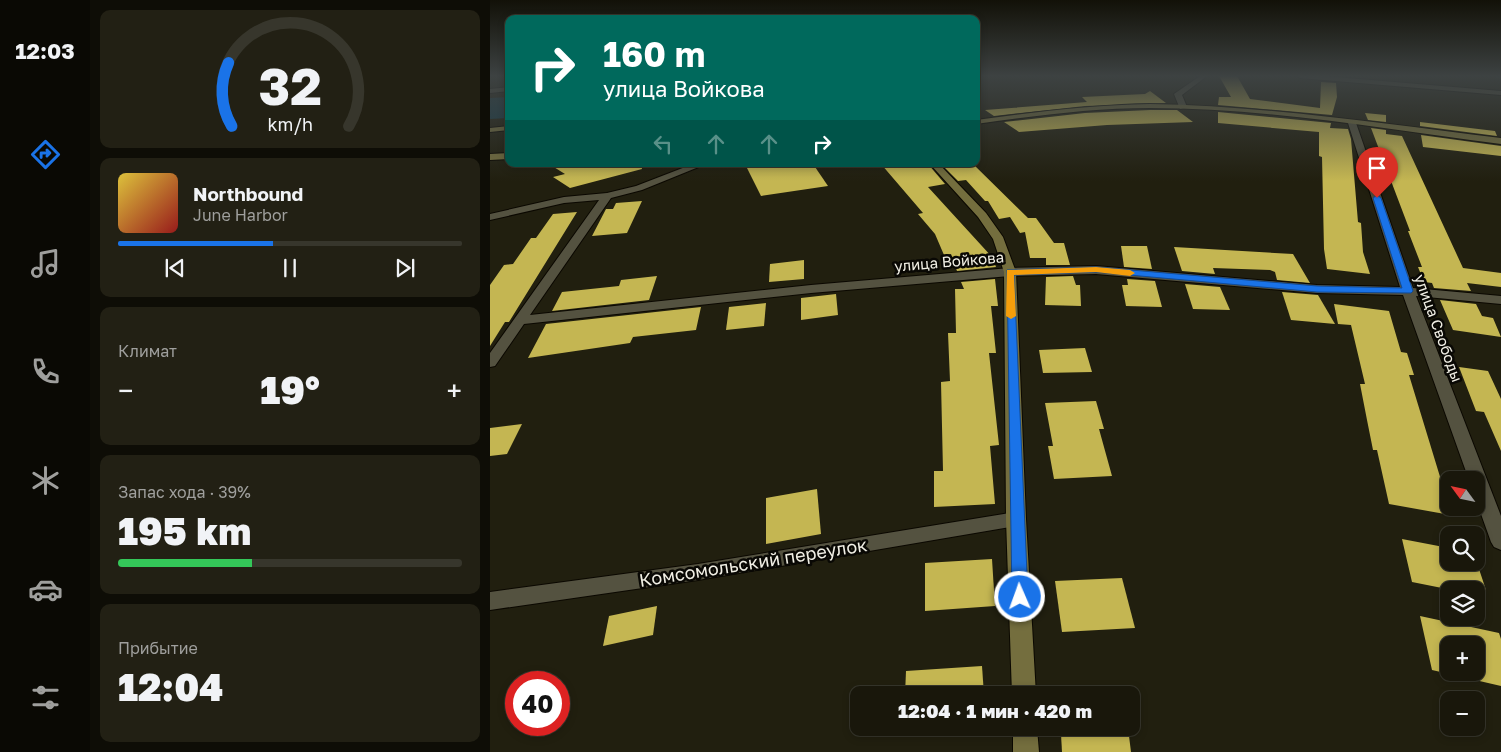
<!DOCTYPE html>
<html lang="ru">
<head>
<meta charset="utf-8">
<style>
	:root { --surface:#19170b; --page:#222014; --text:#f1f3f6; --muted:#9f9f9d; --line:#37362c; --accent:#1a73e8 }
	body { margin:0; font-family:"Golos Text",sans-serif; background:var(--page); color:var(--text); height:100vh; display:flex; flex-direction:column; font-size:19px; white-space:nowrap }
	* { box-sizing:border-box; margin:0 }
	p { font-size:16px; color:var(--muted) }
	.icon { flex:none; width:28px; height:28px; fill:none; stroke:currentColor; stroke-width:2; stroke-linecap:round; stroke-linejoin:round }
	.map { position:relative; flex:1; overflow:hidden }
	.sheet { display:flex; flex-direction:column; gap:10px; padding:10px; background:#0e0d06; width:400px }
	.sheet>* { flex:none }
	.hud { position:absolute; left:15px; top:15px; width:475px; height:152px; border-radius:10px; box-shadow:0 2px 8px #0003,0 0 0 1px var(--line); background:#00695c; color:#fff; overflow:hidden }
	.needle { width:32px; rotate:303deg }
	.buttons { position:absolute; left:950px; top:471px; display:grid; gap:10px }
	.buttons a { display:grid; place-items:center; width:45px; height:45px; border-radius:10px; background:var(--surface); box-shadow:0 2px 8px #0003,0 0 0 1px var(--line); font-size:25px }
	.speed { position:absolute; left:15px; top:671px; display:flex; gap:10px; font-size:25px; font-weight:700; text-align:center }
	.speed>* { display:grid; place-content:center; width:65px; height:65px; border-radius:50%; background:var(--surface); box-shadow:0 2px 8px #0003,0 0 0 1px var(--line); line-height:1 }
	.speed .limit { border:8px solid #d22; background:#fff; color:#111 }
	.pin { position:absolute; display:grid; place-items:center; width:42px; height:42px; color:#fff; margin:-51px -21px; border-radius:50% 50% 50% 0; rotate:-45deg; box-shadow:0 0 5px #0007 }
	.pin .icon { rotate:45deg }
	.me { position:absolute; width:55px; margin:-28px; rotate:358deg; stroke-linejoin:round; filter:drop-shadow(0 0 4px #0008) }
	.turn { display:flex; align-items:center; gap:18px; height:105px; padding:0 15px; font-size:22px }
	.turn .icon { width:65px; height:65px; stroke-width:2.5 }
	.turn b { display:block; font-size:35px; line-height:42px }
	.lanes { display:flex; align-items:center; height:48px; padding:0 15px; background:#0003; justify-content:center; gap:25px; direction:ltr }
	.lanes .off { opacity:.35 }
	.big { font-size:38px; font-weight:800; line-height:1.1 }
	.sheet .card { flex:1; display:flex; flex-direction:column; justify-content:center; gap:8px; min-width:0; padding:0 18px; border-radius:10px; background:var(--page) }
	.sheet .dial { align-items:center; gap:0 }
	.dial svg { height:130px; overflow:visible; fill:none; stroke:var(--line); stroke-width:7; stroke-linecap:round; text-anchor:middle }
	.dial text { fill:var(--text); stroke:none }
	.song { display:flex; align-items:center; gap:15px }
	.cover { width:60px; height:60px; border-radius:8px; background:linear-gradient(135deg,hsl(50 70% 55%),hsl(0 70% 35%)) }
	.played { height:5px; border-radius:2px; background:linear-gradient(90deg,var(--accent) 45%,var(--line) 45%) }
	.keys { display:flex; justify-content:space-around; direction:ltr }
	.heat { display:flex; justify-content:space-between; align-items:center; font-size:28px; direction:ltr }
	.charge { height:8px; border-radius:4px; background:linear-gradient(90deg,#34c759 39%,var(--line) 0) }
	.trip { position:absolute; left:360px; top:686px; width:290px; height:50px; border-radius:10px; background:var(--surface); box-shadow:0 2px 8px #0003,0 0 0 1px var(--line); font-weight:800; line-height:50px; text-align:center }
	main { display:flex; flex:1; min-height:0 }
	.dock { display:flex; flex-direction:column; width:90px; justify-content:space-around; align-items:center; background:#0a0904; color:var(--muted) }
	.dock .icon { width:35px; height:35px }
	.dock .active { color:var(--accent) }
	.dock b { font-size:22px; color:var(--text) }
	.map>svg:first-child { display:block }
	.water { fill:#163c49 }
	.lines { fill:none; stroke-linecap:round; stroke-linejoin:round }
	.stream { stroke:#163c49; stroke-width:2.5 }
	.building { fill:#c4b652; fill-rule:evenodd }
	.street-casing { stroke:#0b0800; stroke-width:2 }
	.secondary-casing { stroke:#0b0800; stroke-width:2 }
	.street { fill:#545240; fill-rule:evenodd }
	.secondary { fill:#746e3e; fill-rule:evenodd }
	.route { fill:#1a73e8; stroke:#114b97 }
	.slow { fill:#f59e0b }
	.labels { text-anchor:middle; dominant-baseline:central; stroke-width:5; stroke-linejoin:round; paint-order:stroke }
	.street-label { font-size:15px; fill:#f1efe5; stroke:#090804 }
	.near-street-label { font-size:18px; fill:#f1efe5; stroke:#090804 }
</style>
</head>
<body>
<main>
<nav class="dock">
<b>12:03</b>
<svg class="icon active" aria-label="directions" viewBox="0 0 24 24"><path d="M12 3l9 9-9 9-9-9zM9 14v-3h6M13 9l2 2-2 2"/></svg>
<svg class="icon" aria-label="music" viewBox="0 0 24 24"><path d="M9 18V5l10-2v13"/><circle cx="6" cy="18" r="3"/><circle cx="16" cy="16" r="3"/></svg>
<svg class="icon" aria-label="phone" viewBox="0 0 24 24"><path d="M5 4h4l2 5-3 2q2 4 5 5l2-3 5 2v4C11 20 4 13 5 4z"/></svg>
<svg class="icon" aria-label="climate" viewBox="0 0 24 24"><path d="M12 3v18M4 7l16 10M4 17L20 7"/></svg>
<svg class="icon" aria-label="car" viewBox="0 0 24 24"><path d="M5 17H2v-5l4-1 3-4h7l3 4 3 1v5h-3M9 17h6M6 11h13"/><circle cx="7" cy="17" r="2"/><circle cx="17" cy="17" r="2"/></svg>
<svg class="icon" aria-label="filters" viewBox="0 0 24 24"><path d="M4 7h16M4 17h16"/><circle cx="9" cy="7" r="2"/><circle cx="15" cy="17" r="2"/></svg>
</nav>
<section class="sheet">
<div class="card dial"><svg viewBox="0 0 100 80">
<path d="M14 69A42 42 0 1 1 86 69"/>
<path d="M14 69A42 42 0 0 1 12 30" stroke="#1a73e8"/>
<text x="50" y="56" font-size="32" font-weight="700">32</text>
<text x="50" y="72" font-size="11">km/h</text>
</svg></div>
<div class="card">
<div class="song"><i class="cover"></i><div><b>Northbound</b><p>June Harbor</p></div></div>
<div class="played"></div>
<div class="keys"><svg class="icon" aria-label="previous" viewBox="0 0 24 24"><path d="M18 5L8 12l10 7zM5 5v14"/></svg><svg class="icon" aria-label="pause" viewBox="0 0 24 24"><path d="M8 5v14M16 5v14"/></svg><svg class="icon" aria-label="next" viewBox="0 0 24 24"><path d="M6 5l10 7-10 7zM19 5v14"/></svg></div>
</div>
<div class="card"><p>Климат</p>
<div class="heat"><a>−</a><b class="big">19°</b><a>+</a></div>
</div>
<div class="card"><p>Запас хода · 39%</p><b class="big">195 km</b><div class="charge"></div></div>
<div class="card"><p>Прибытие</p><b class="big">12:04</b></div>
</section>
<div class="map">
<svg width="1011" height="752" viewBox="0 0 1011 752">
	<rect width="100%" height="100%" fill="#211f0f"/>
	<!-- water -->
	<path class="water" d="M 19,97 L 19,118 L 0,119 L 0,98 Z"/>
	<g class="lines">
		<!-- stream -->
		<path class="stream" d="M 1008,76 L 1011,78"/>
	</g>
	<!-- building -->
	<g class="building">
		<path d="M 729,76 L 747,76 L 760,99 L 830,108 L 831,82 L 846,83 L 847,97 L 842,115 L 728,105 L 729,97 L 741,97 Z"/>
		<path d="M 660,91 L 676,103 L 595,106 L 504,116 L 495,110 L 597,102 L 592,97 L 655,94 Z"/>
		<path d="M 660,110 L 687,110 L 703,122 L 617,125 L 529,132 L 514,122 L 595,113 Z"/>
		<path d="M 728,112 L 841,123 L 840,128 L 858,129 L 861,139 L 868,222 L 871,223 L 873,252 L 880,274 L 837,269 L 834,249 L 832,157 L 829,156 L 829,132 L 728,123 Z"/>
		<path d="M 875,113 L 896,115 L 896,122 L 878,120 Z"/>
		<path d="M 930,122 L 1005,131 L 1007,136 L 930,126 Z"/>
		<path d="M 881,128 L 896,130 L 896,134 L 912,136 L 973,268 L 1011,273 L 1011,287 L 977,283 L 981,291 L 944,288 L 942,283 L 934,282 L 928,267 L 932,267 L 918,231 L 920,231 Z"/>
		<path d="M 931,135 L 1011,146 L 1011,156 L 933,147 Z"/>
		<path d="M 59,164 L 151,164 L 152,169 L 80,188 L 63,177 L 75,174 Z"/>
		<path d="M 255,164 L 323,164 L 338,186 L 271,196 Z"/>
		<path d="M 391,164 L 438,164 L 455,184 L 438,187 L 502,257 L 506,267 L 467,271 L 461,254 L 454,255 L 445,234 L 428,214 L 433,213 Z"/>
		<path d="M 451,164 L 483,164 L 538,218 L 546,218 L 564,243 L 574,243 L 580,265 L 556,265 L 556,258 L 540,258 L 535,232 L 530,233 L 520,217 L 509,219 L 498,201 L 495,201 L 476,180 L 468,181 Z"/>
		<path d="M 152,201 L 137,233 L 102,236 L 116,209 L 123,209 L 126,203 Z"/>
		<path d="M 87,212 L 19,322 L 15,322 L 0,346 L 0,285 L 14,265 L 23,264 L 41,238 L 46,238 L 63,214 Z"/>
		<path d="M 631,246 L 657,246 L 662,269 L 634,267 Z"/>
		<path d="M 684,247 L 803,254 L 820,283 L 787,280 L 785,272 L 780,270 L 723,268 L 725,274 L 692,271 Z"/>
		<path d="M 314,260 L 314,279 L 279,282 L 280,264 Z"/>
		<path d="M 167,276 L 159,300 L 62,311 L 72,292 L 129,286 L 131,280 Z"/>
		<path d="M 583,276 L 586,285 L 590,285 L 591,306 L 555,305 L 556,277 Z"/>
		<path d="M 505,279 L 508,306 L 501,306 L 506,353 L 499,353 L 509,445 L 500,446 L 505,504 L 444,507 L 444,471 L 453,471 L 451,382 L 460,381 L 458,333 L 466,333 L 465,289 L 474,289 L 471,282 Z"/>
		<path d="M 637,279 L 665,281 L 672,307 L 636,306 L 632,285 L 638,285 Z"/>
		<path d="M 695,284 L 730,287 L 740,310 L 703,309 Z"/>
		<path d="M 792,292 L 828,295 L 845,324 L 801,320 Z"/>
		<path d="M 346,294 L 348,315 L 311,320 L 311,298 Z"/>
		<path d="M 950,300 L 986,304 L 992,316 L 1003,318 L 1011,337 L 963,330 Z"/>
		<path d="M 276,303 L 274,326 L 236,330 L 239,307 Z"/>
		<path d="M 844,304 L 899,311 L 911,352 L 917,353 L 924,375 L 919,375 L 951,480 L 955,480 L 959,494 L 959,508 L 963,508 L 966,516 L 899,504 L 887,450 L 883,450 L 877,420 L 870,384 L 875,384 L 861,325 L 848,324 Z"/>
		<path d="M 211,307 L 206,330 L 143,337 L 140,343 L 38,358 L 56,324 Z"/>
		<path d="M 595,348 L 602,372 L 553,373 L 549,350 Z"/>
		<path d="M 969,367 L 998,371 L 1011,399 L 1011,451 L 994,412 L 986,411 Z"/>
		<path d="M 606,401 L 614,429 L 609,429 L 622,476 L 564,479 L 558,446 L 563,446 L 555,403 Z"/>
		<path d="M 32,424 L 17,454 L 0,456 L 0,428 Z"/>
		<path d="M 327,489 L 331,534 L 276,544 L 276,498 Z"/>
		<path d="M 912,539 L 959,548 L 959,562 L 986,562 L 986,560 L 996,590 L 962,590 L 922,582 Z"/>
		<path d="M 502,559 L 505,606 L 435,611 L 435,563 Z"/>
		<path d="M 632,578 L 645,628 L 572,632 L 565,581 Z"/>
		<path d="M 167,606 L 163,635 L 113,646 L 119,616 Z"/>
		<path d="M 930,616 L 1009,633 L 1011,639 L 1011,686 L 942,670 ZM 959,645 L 986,645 L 986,672 L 959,672 Z"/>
		<path d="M 492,666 L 494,695 L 415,695 L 416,671 Z"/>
		<path d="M 571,734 L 639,736 L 641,752 L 572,752 Z"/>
	</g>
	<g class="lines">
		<!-- street casing -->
		<g class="street-casing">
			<g id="street">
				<path d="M 710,76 L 717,76 L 692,95 L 697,107 L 690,109 L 684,94 Z"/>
				<path d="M 807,76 L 833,76 L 1011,91 L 1011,95 L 810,78 Z"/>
				<path d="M 19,87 L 19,91 L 0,93 L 0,89 Z"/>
				<path d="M 859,121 L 866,123 L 923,288 L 1011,296 L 1011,304 L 926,296 L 1011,516 L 1011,550 L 1004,547 L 1001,542 L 986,500 L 986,480 L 979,480 L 913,295 L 827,293 L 606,274 L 520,276 L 321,293 L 34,324 L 5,366 L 0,367 L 0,353 L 109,200 L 74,203 L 0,220 L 0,214 L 74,197 L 117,193 L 146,186 L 203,164 L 216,164 L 152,190 L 121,198 L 40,315 L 321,285 L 520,268 L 606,266 L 827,285 L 910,287 L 858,123 Z"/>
				<path d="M 526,512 L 533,514 L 536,519 L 533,524 L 526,526 L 208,580 L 0,610 L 0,592 L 208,564 Z"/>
			</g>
		</g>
		<!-- secondary casing -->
		<g class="secondary-casing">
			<g id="secondary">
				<path d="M 660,104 C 778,106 894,124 1011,138 L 1011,144 C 895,129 778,108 660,108 C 602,108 544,116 486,124 L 486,120 C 544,112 602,105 660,104 Z"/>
				<path d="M 19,126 L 19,130 L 0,132 L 0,128 Z"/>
				<path d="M 19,153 L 19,159 L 0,160 L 0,154 Z"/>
				<path d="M 440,164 L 449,164 L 496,213 L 513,237 L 526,272 L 536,519 L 546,695 L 522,695 L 516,519 L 514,272 L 503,239 L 488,217 Z"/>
				<path d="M 523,728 L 547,728 L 549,752 L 523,752 Z"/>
			</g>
		</g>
		<!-- street -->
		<use href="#street" class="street"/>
		<!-- secondary -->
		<use href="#secondary" class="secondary"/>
	</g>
	<!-- sky -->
	<linearGradient id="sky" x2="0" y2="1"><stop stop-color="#121108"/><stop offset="0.42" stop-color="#3d4242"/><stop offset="1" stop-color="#3d4242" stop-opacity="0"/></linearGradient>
	<rect width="1011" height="181" fill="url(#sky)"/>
	<!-- route -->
	<path class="route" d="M 887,195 L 891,198 L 923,291 L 921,293 L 827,292 L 606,272 L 524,275 L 538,597 L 535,602 L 530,604 L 524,602 L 522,597 L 517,270 L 606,267 L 827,286 L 912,288 L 883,198 Z"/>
	<!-- slow -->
	<path class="slow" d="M 606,267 L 640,270 L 645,273 L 640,276 L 606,272 L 524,275 L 526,316 L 521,319 L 516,316 L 517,270 Z"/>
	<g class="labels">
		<!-- street labels -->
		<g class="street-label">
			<text transform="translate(459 261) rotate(-5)">улица Войкова</text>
			<text transform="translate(949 328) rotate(70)">улица Свободы</text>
		</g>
		<!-- near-street labels -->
		<g class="near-street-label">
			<text transform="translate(263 562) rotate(-9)">Комсомольский переулок</text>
		</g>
	</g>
</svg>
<div class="buttons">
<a><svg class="needle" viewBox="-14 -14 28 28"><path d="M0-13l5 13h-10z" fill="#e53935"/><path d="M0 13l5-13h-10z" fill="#9f9f9d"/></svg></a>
<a><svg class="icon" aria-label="search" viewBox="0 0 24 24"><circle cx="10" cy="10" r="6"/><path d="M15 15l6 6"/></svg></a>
<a><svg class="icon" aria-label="layers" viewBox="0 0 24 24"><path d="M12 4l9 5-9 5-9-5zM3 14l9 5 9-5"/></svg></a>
<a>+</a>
<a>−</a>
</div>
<div class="speed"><div class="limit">40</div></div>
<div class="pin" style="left:887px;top:198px;background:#d93025"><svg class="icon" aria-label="arrive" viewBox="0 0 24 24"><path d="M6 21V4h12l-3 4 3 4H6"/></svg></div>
<svg class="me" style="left:530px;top:597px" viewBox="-20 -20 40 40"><circle r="17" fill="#1a73e8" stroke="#fff" stroke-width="3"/><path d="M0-11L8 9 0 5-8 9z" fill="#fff"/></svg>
<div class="trip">12:04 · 1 мин · 420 m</div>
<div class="hud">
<div class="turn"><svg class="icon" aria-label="right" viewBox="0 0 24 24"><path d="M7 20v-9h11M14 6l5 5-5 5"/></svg><div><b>160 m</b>улица Войкова</div></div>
<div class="lanes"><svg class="icon off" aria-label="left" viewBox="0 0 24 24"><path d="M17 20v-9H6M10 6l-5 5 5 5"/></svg><svg class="icon off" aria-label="ahead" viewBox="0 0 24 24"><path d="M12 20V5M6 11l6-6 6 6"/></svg><svg class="icon off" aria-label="ahead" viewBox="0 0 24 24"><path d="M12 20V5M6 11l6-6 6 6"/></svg><svg class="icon" aria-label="right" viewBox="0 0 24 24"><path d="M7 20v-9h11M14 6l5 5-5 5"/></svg></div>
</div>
</div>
</main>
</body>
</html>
